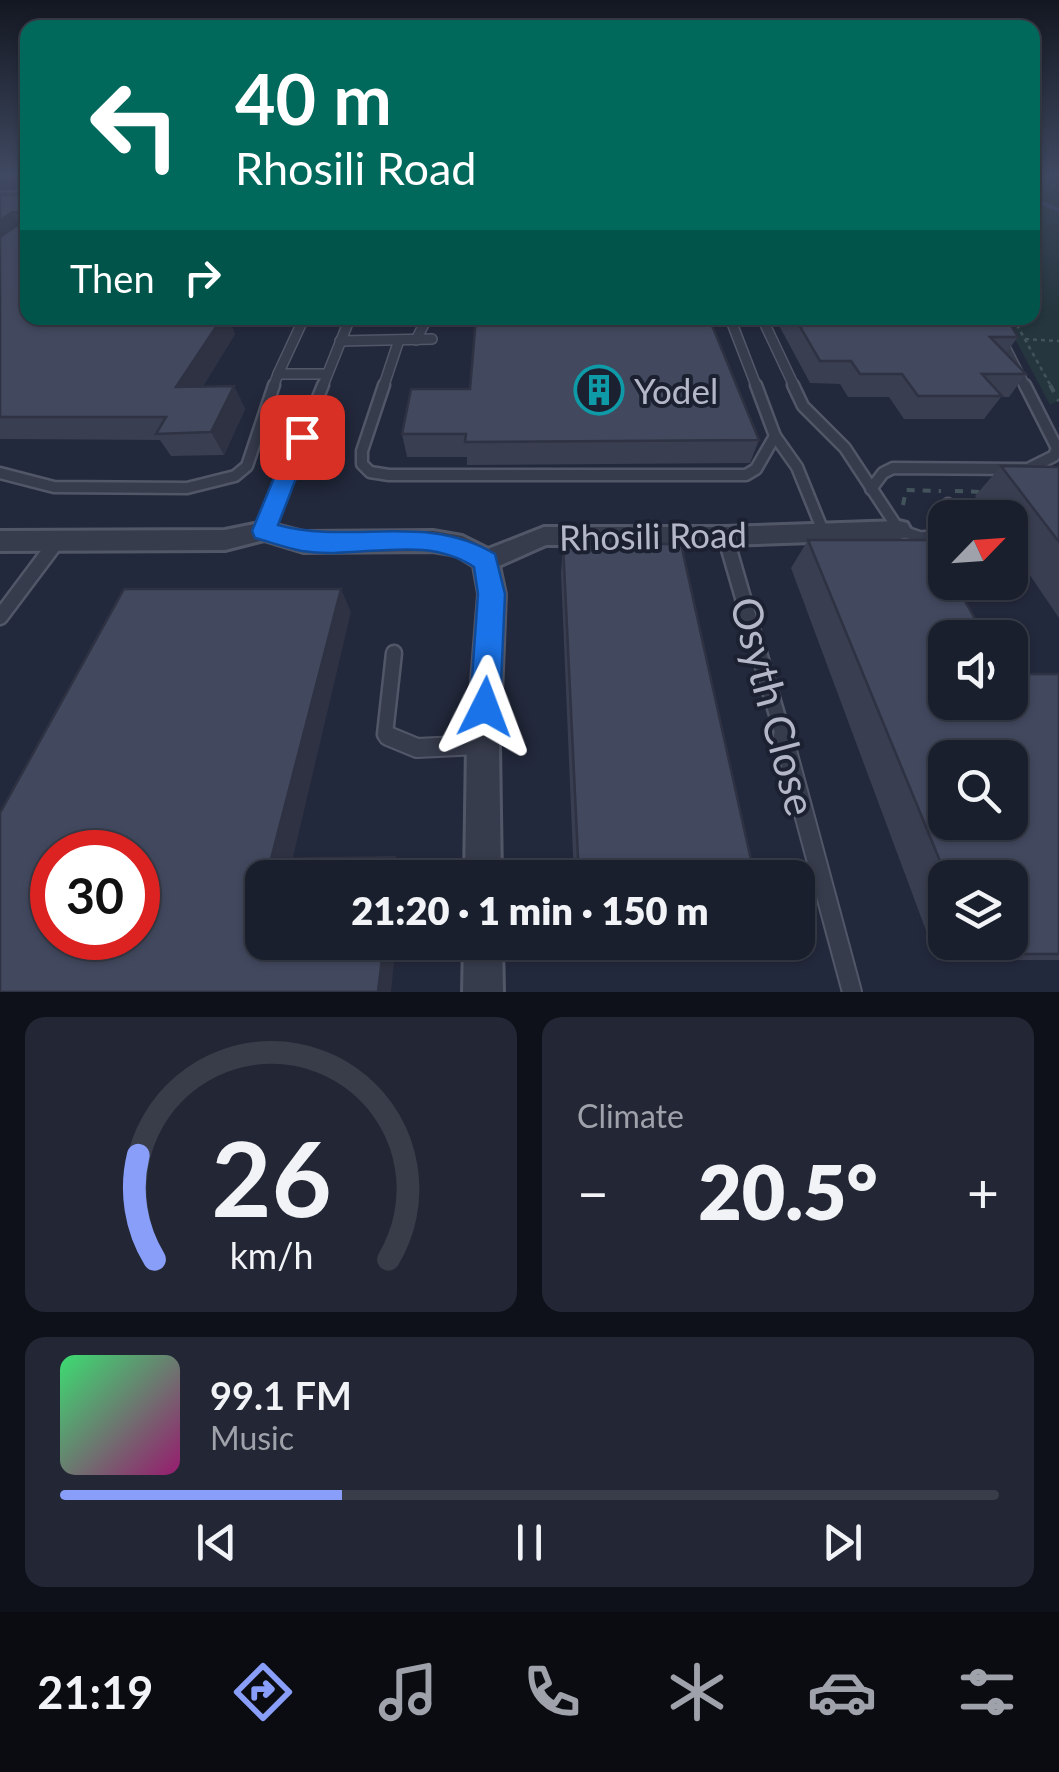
<!DOCTYPE html>
<html lang="en">
<head>
<meta charset="utf-8">
<style>
	:root { --surface:#1a1f2d; --page:#232735; --text:#f1f3f6; --muted:#9fa2aa; --line:#383d49; --accent:#889ef8 }
	body { margin:0; font-family:Lato,sans-serif; background:var(--page); color:var(--text); height:100vh; display:flex; flex-direction:column; font-size:38px; white-space:nowrap }
	* { box-sizing:border-box; margin:0 }
	p { font-size:32px; color:var(--muted) }
	.icon { flex:none; width:55px; height:55px; fill:none; stroke:currentColor; stroke-width:2; stroke-linecap:round; stroke-linejoin:round }
	.map { position:relative; height:992px; overflow:hidden }
	.drawer { display:flex; flex-direction:column; gap:25px; padding:25px; background:#0e1119; flex:1 }
	.drawer>* { flex:none }
	.hud { position:absolute; left:20px; top:20px; width:1020px; height:305px; border-radius:20px; box-shadow:0 2px 8px #0004,0 0 0 2px var(--line); background:#00695c; color:#fff; overflow:hidden }
	.needle { width:65px; rotate:65deg }
	.buttons { position:absolute; left:928px; top:500px; display:grid; gap:20px }
	.buttons a { display:grid; place-items:center; width:100px; height:100px; border-radius:20px; background:var(--surface); box-shadow:0 2px 8px #0004,0 0 0 2px var(--line); font-size:50px }
	.speed { position:absolute; left:30px; top:830px; display:flex; gap:20px; font-size:50px; font-weight:700; text-align:center }
	.speed>* { display:grid; place-content:center; width:130px; height:130px; border-radius:50%; background:var(--surface); box-shadow:0 2px 8px #0004,0 0 0 2px var(--line); line-height:1 }
	.speed .limit { border:15px solid #d22; background:#fff; color:#111 }
	.pin { position:absolute; display:grid; place-items:center; width:85px; height:85px; color:#fff; margin:-42px; border-radius:20px; box-shadow:0 5px 15px #0006 }
	.me { position:absolute; width:110px; margin:-55px; rotate:3deg; stroke-linejoin:round; filter:drop-shadow(0 0 8px #0008) }
	.turn { display:flex; align-items:center; gap:35px; height:210px; padding:0 50px; font-size:45px }
	.turn .icon { width:130px; height:130px; stroke-width:2.5 }
	.turn b { display:block; font-size:70px; line-height:85px }
	.then { display:flex; align-items:center; height:95px; padding:0 50px; background:#0003; gap:20px; font-size:38px }
	.big { font-size:75px; font-weight:800; line-height:1.1 }
	.drawer .tile { flex:1; display:flex; flex-direction:column; justify-content:center; gap:15px; min-width:0; padding:0 35px; border-radius:20px; background:var(--page) }
	.drawer .dial { align-items:center; gap:0 }
	.dial svg { height:260px; overflow:visible; fill:none; stroke:var(--line); stroke-width:7; stroke-linecap:round; text-anchor:middle }
	.dial text { fill:var(--text); stroke:none }
	.song { display:flex; align-items:center; gap:30px }
	.cover { width:120px; height:120px; border-radius:15px; background:linear-gradient(135deg,hsl(140 70% 55%),hsl(320 70% 35%)) }
	.played { height:10px; border-radius:5px; background:linear-gradient(90deg,var(--accent) 30%,var(--line) 30%) }
	.keys { display:flex; justify-content:space-around; direction:ltr }
	.heat { display:flex; justify-content:space-between; align-items:center; font-size:55px; direction:ltr }
	.drawer .tiles { flex:1; display:grid; gap:25px; grid-template-columns:1fr 1fr }
	.tile:last-child { grid-column:span 2 }
	.trip { position:absolute; left:245px; top:860px; width:570px; height:100px; border-radius:20px; background:var(--surface); box-shadow:0 2px 8px #0004,0 0 0 2px var(--line); font-weight:800; line-height:100px; text-align:center }
	.tabs { display:flex; height:160px; justify-content:space-around; align-items:center; background:#0a0c12; color:var(--muted) }
	.tabs .icon { width:70px; height:70px }
	.tabs .current { color:var(--accent) }
	.tabs b { font-size:45px; color:var(--text) }
	.map>svg:first-child { display:block }
	.green { fill:#25363e }
	.lines { fill:none; stroke-linecap:round; stroke-linejoin:round }
	.stream { stroke:#374163; stroke-width:4 }
	.lane-far4-casing { stroke:#525768; stroke-width:9 }
	.lane-far3-casing { stroke:#525768; stroke-width:12 }
	.lane-far2-casing { stroke:#525768; stroke-width:15 }
	.lane-far1-casing { stroke:#525768; stroke-width:19 }
	.lane-casing { stroke:#525768; stroke-width:22 }
	.street-casing { stroke:#525768; stroke-width:6 }
	.path-far1 { stroke:#43535b; stroke-width:2.5; stroke-dasharray:4 4; stroke-linecap:butt }
	.path { stroke:#43535b; stroke-width:4; stroke-dasharray:8 8; stroke-linecap:butt }
	.lane-far4 { stroke:#373c4d; stroke-width:6 }
	.lane-far3 { stroke:#373c4d; stroke-width:9 }
	.lane-far2 { stroke:#373c4d; stroke-width:10 }
	.lane-far1 { stroke:#373c4d; stroke-width:14 }
	.lane { stroke:#373c4d; stroke-width:18 }
	.street { fill:#373c4d; fill-rule:evenodd }
	.wall { fill:#393e51; fill-rule:evenodd }
	.shaded-wall { fill:#2e3242 }
	.building { fill:#42485e; stroke:#2e3242; stroke-width:2.5; fill-rule:evenodd }
	.route { fill:#1a73e8; stroke:#114b97; stroke-width:2.5 }
	.labels { text-anchor:middle; dominant-baseline:central; stroke-width:8; stroke-linejoin:round; paint-order:stroke }
	.poi-label { font-size:35px; fill:#b3b7c8; stroke:#1c2131; text-anchor:start }
	.street-label { font-size:35px; fill:#b3b7c8; stroke:#1c2131 }
	.near-street-label { font-size:42px; fill:#b3b7c8; stroke:#1c2131 }
</style>
</head>
<body>
<div class="map">
<svg width="1059" height="992" viewBox="0 0 1059 992">
	<rect width="100%" height="100%" fill="#23293c"/>
	<!-- green -->
	<path class="green" d="M 1033,176 L 1059,176 L 1059,400 L 1050,405 L 1004,318 L 1032,318 Z"/>
	<g class="lines">
		<!-- stream -->
		<path class="stream" d="M 1032,199 L 1059,210"/>
		<!-- lane-far4 casing -->
		<g class="lane-far4-casing">
			<path id="lane-far4" d="M 0,195 L 28,194"/>
		</g>
		<!-- lane-far3 casing -->
		<g class="lane-far3-casing">
			<g id="lane-far3">
				<path d="M 304,318 L 278,374 L 327,374"/>
				<path d="M 730,318 L 757,388"/>
				<path d="M 762,318 L 795,388"/>
				<path d="M 990,318 L 1026,388"/>
				<path d="M 416,340 L 427,318"/>
				<path d="M 340,341 L 432,339"/>
				<path d="M 273,388 L 278,374"/>
				<path d="M 322,388 L 350,318"/>
				<path d="M 383,388 L 399,340"/>
			</g>
		</g>
		<!-- lane-far2 casing -->
		<g class="lane-far2-casing">
			<g id="lane-far2">
				<path d="M 384,385 L 362,451 L 362,464 L 370,472 L 389,475 L 746,475 L 756,469 L 775,436 L 756,385"/>
				<path d="M 793,385 L 803,406 L 845,448 L 899,530 L 928,540 L 945,540"/>
				<path d="M 775,436 L 797,467 L 823,531"/>
				<path d="M 0,473 L 54,487 L 187,488 L 235,476 L 247,466 L 274,385"/>
				<path d="M 871,489 L 883,473 L 893,468 L 1028,469 L 1054,456 L 1057,448 L 1025,385"/>
				<path d="M 948,504 L 956,518"/>
				<path d="M 264,531 L 323,385"/>
				<path d="M 725,536 L 727,541"/>
			</g>
		</g>
		<!-- lane-far1 casing -->
		<g class="lane-far1-casing">
			<g id="lane-far1">
				<path d="M 726,539 L 784,739"/>
				<path d="M 924,539 L 945,540"/>
				<path d="M 0,617 L 57,541"/>
				<path d="M 392,739 L 385,734 L 394,653"/>
			</g>
		</g>
		<!-- lane casing -->
		<g class="lane-casing">
			<g id="lane">
				<path d="M 388,736 L 417,748 L 479,745"/>
				<path d="M 783,736 L 852,992"/>
			</g>
		</g>
		<!-- street casing -->
		<g class="street-casing">
			<g id="street">
				<path d="M 899,521 L 907,523 L 911,530 L 907,537 L 899,539 L 725,545 L 546,545 L 499,566 L 505,594 L 499,745 L 501,878 L 465,878 L 467,745 L 479,594 L 474,566 L 456,555 L 433,551 L 303,552 L 264,540 L 225,550 L 0,551 L 0,531 L 225,530 L 264,522 L 303,532 L 433,531 L 462,536 L 488,549 L 544,527 L 725,527 Z"/>
				<path d="M 464,942 L 502,942 L 503,992 L 463,992 Z"/>
			</g>
		</g>
		<!-- path-far1 -->
		<g class="path-far1">
			<path d="M 1038,176 L 1059,189"/>
			<path d="M 0,178 L 11,176"/>
			<path d="M 1013,318 L 1052,388"/>
			<path d="M 1025,339 L 1059,341"/>
		</g>
		<!-- path -->
		<g class="path">
			<path d="M 1050,385 L 1059,401"/>
			<path d="M 955,491 L 981,492"/>
			<path d="M 903,505 L 906,490 L 941,491"/>
		</g>
		<!-- lane-far4 -->
		<use href="#lane-far4" class="lane-far4"/>
		<!-- lane-far3 -->
		<use href="#lane-far3" class="lane-far3"/>
		<!-- lane-far2 -->
		<use href="#lane-far2" class="lane-far2"/>
		<!-- lane-far1 -->
		<use href="#lane-far1" class="lane-far1"/>
		<!-- lane -->
		<use href="#lane" class="lane"/>
		<!-- street -->
		<use href="#street" class="street"/>
	</g>
	<!-- wall -->
	<g class="wall">
		<path d="M 0,195 L 28,195 L 28,318 L 228,318 L 235,334 L 203,386 L 234,386 L 245,409 L 224,455 L 171,456 L 160,440 L 0,439 Z"/>
		<path d="M 775,318 L 1007,318 L 1018,337 L 1006,353 L 1026,374 L 1009,397 L 1001,397 L 984,419 L 904,419 L 889,397 L 848,397 L 840,384 L 810,383 Z"/>
		<path d="M 411,389 L 759,440 L 750,463 L 467,465 L 467,457 L 407,457 L 402,434 Z"/>
		<path d="M 1001,466 L 1059,467 L 1059,618 L 1010,546 L 1010,518 L 990,518 L 975,496 Z"/>
		<path d="M 808,540 L 945,702 L 1059,674 L 1059,960 L 937,960 L 791,568 ZM 945,878 L 1010,878 L 1010,942 L 945,942 Z"/>
		<path d="M 563,544 L 755,878 L 574,878 L 561,573 Z"/>
		<path d="M 577,942 L 770,942 L 772,951 L 749,957 L 578,957 Z"/>
	</g>
	<!-- shaded-wall -->
	<g class="shaded-wall">
		<path d="M 12,212 L 25,232 L 0,251 L 0,221 Z"/>
		<path d="M 222,318 L 228,318 L 235,334 L 188,410 L 176,387 Z"/>
		<path d="M 234,386 L 245,409 L 224,455 L 211,432 Z"/>
		<path d="M 341,589 L 351,612 L 290,870 L 271,859 Z"/>
		<path d="M 395,857 L 405,869 L 404,878 L 392,878 Z"/>
		<path d="M 384,942 L 396,942 L 391,992 L 378,992 Z"/>
	</g>
	<!-- building -->
	<g class="building">
		<path d="M 0,195 L 28,195 L 28,310 L 25,312 L 28,312 L 28,318 L 222,318 L 176,387 L 234,386 L 211,432 L 156,434 L 166,417 L 0,417 L 0,237 L 20,223 L 20,213 L 12,212 L 0,221 Z"/>
		<path d="M 476,318 L 709,318 L 759,440 L 465,442 L 466,434 L 402,434 L 411,389 L 470,389 Z"/>
		<path d="M 795,318 L 1007,318 L 1018,337 L 990,337 L 1026,374 L 982,374 L 1002,396 L 918,396 L 902,374 L 860,374 L 851,361 L 820,361 Z"/>
		<path d="M 1001,466 L 1059,467 L 1059,542 Z"/>
		<path d="M 808,540 L 929,540 L 945,567 L 945,582 L 954,582 L 986,638 L 945,638 L 945,702 L 1010,702 L 1010,674 L 1059,674 L 1059,954 L 978,954 L 973,942 L 1010,942 L 1010,878 L 947,878 ZM 945,758 L 1010,758 L 1010,822 L 945,822 Z"/>
		<path d="M 563,544 L 681,544 L 755,878 L 579,878 Z"/>
		<path d="M 124,589 L 341,589 L 271,859 L 395,857 L 392,878 L 262,878 L 262,942 L 384,942 L 378,992 L 0,992 L 0,813 ZM 52,852 L 138,852 L 138,938 L 52,938 Z"/>
		<path d="M 582,942 L 770,942 L 772,951 L 583,951 Z"/>
	</g>
	<!-- sky -->
	<linearGradient id="sky" x2="0" y2="1"><stop stop-color="#131721"/><stop offset="0.56" stop-color="#3f4961"/><stop offset="1" stop-color="#3f4961" stop-opacity="0"/></linearGradient>
	<rect width="1059" height="314" fill="url(#sky)"/>
	<!-- route -->
	<path class="route" d="M 302,430 L 312,437 L 278,525 C 352,545 426,512 495,554 L 505,594 L 500,707 L 496,718 L 485,722 L 474,718 L 470,707 L 478,594 L 474,567 C 423,533 358,560 302,551 C 286,548 270,542 255,538 L 252,531 L 291,437 Z"/>
	<!-- icons -->
	<defs>
		<g id="building-ring" transform="scale(2.5)"><circle r="9.5" fill="#1c2131" stroke="#0f9aa8" stroke-width="1.5"/><path d="M-4-6H4V6H1V3H-1V6H-4ZM-2.5-4.3h1.7v1.8h-1.7ZM.8-4.3h1.7v1.8H.8ZM-2.5-1h1.7V.8h-1.7ZM.8-1h1.7V.8H.8Z" fill="#0f9aa8"/></g>
	</defs>
	<g fill-rule="evenodd">
		<use href="#building-ring" x="599" y="390"/>
	</g>
	<g class="labels">
		<!-- poi labels -->
		<g class="poi-label">
			<text x="634" y="390">Yodel</text>
		</g>
		<!-- street labels -->
		<g class="street-label">
			<text transform="translate(653 535) rotate(-1)">Rhosili Road</text>
		</g>
		<!-- near-street labels -->
		<g class="near-street-label">
			<text transform="translate(774 706) rotate(75)">Osyth Close</text>
		</g>
	</g>
</svg>
<div class="buttons">
<a><svg class="needle" viewBox="-14 -14 28 28"><path d="M0-13l5 13h-10z" fill="#e53935"/><path d="M0 13l5-13h-10z" fill="#9fa2aa"/></svg></a>
<a><svg class="icon" aria-label="sound" viewBox="0 0 24 24"><path d="M4 9h4l5-4v14l-5-4H4zM17 9q2 3 0 6"/></svg></a>
<a><svg class="icon" aria-label="search" viewBox="0 0 24 24"><circle cx="10" cy="10" r="6"/><path d="M15 15l6 6"/></svg></a>
<a><svg class="icon" aria-label="layers" viewBox="0 0 24 24"><path d="M12 4l9 5-9 5-9-5zM3 14l9 5 9-5"/></svg></a>
</div>
<div class="speed"><div class="limit">30</div></div>
<div class="pin" style="left:302px;top:437px;background:#d93025"><svg class="icon" aria-label="arrive" viewBox="0 0 24 24"><path d="M6 21V4h12l-3 4 3 4H6"/></svg></div>
<svg class="me" style="left:485px;top:707px" viewBox="-20 -20 40 40"><path d="M0-17L14 15 0 8-14 15z" fill="#1a73e8" stroke="#fff" stroke-width="4"/></svg>
<div class="trip">21:20 · 1 min · 150 m</div>
<div class="hud">
<div class="turn"><svg class="icon" aria-label="left" viewBox="0 0 24 24"><path d="M17 20v-9H6M10 6l-5 5 5 5"/></svg><div><b>40 m</b>Rhosili Road</div></div>
<div class="then">Then<svg class="icon" aria-label="right" viewBox="0 0 24 24"><path d="M7 20v-9h11M14 6l5 5-5 5"/></svg></div>
</div>
</div>
<section class="drawer">
<div class="tiles">
<div class="tile dial"><svg viewBox="0 0 100 80">
<path d="M14 69A42 42 0 1 1 86 69"/>
<path d="M14 69A42 42 0 0 1 9 37" stroke="#889ef8"/>
<text x="50" y="56" font-size="32" font-weight="700">26</text>
<text x="50" y="72" font-size="11">km/h</text>
</svg></div>
<div class="tile"><p>Climate</p>
<div class="heat"><a>−</a><b class="big">20.5°</b><a>+</a></div>
</div>
<div class="tile">
<div class="song"><i class="cover"></i><div><b>99.1 FM</b><p>Music</p></div></div>
<div class="played"></div>
<div class="keys"><svg class="icon" aria-label="previous" viewBox="0 0 24 24"><path d="M18 5L8 12l10 7zM5 5v14"/></svg><svg class="icon" aria-label="pause" viewBox="0 0 24 24"><path d="M8 5v14M16 5v14"/></svg><svg class="icon" aria-label="next" viewBox="0 0 24 24"><path d="M6 5l10 7-10 7zM19 5v14"/></svg></div>
</div>
</div>
</section>
<nav class="tabs">
<b>21:19</b>
<svg class="icon current" aria-label="directions" viewBox="0 0 24 24"><path d="M12 3l9 9-9 9-9-9zM9 14v-3h6M13 9l2 2-2 2"/></svg>
<svg class="icon" aria-label="music" viewBox="0 0 24 24"><path d="M9 18V5l10-2v13"/><circle cx="6" cy="18" r="3"/><circle cx="16" cy="16" r="3"/></svg>
<svg class="icon" aria-label="phone" viewBox="0 0 24 24"><path d="M5 4h4l2 5-3 2q2 4 5 5l2-3 5 2v4C11 20 4 13 5 4z"/></svg>
<svg class="icon" aria-label="climate" viewBox="0 0 24 24"><path d="M12 3v18M4 7l16 10M4 17L20 7"/></svg>
<svg class="icon" aria-label="car" viewBox="0 0 24 24"><path d="M5 17H2v-5l4-1 3-4h7l3 4 3 1v5h-3M9 17h6M6 11h13"/><circle cx="7" cy="17" r="2"/><circle cx="17" cy="17" r="2"/></svg>
<svg class="icon" aria-label="filters" viewBox="0 0 24 24"><path d="M4 7h16M4 17h16"/><circle cx="9" cy="7" r="2"/><circle cx="15" cy="17" r="2"/></svg>
</nav>
</body>
</html>
